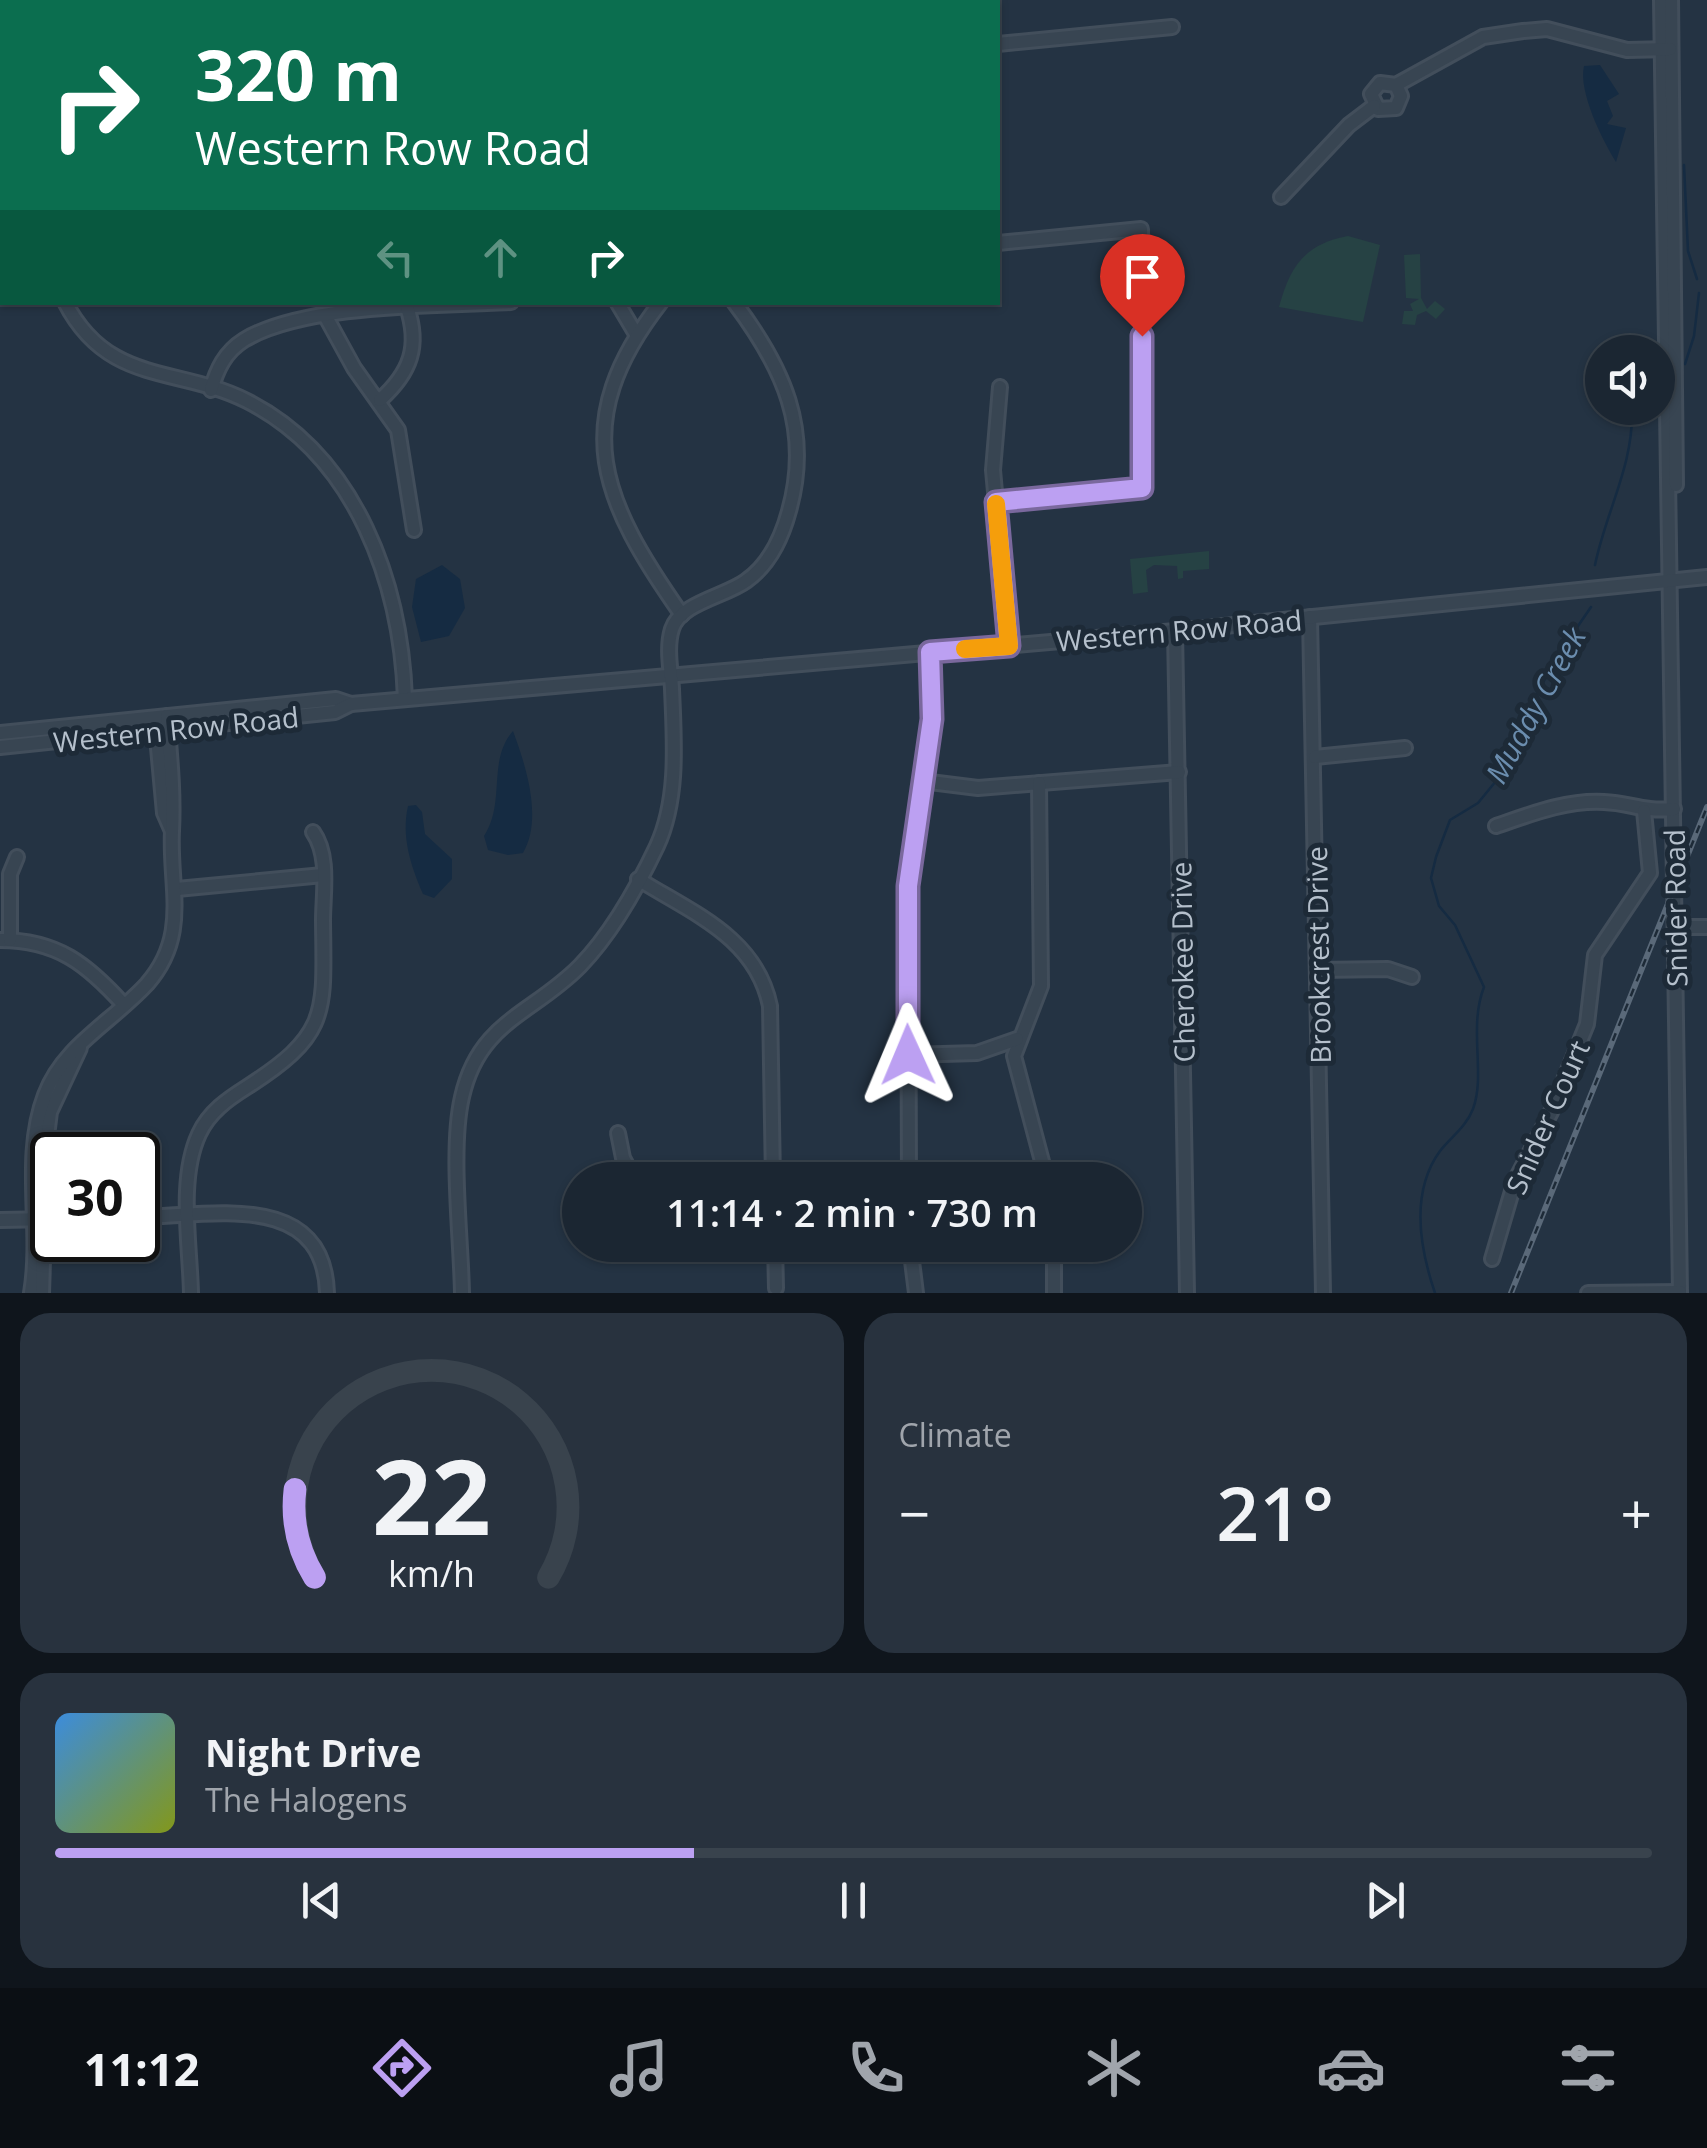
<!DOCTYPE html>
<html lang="en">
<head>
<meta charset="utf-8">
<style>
	:root { --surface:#1b2632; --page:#28323e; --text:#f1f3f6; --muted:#a0a5ac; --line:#39434d; --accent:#bca0f2 }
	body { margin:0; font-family:"Open Sans",sans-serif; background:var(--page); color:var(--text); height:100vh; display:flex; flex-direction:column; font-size:38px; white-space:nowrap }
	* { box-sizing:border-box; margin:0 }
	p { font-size:32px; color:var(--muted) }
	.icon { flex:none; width:55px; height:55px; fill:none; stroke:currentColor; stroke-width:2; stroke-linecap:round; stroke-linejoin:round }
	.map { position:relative; height:1293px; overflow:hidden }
	.details { display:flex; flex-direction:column; gap:20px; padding:20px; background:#0f151c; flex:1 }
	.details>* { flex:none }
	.banner { position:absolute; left:0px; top:0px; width:1000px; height:305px; box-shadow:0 2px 8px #0004,0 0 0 2px var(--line); background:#0b6e4f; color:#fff; overflow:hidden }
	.controls { position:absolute; left:1585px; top:335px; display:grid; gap:20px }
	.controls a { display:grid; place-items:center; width:90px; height:90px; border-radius:50%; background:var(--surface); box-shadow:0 2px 8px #0004,0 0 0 2px var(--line); font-size:50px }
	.speed { position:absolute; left:30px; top:1132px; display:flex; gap:20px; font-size:50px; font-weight:700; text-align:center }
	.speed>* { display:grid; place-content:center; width:130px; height:130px; border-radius:50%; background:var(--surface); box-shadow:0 2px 8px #0004,0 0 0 2px var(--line); line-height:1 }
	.speed .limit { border:5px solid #111; border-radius:15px; background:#fff; color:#111 }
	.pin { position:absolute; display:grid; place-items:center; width:85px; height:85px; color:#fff; margin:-102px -42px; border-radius:50% 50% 50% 0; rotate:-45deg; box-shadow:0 0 10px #0007 }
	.pin .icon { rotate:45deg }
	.me { position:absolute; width:110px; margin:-55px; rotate:359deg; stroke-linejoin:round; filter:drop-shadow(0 0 8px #0008) }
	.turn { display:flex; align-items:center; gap:35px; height:210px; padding:0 30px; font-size:45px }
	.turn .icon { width:130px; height:130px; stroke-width:2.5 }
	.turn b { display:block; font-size:70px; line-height:85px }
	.lanes { display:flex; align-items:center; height:95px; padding:0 30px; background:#0003; justify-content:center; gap:50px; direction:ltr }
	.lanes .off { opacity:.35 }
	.big { font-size:75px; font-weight:600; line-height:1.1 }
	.details .widget { flex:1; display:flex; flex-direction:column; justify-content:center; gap:15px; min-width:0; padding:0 35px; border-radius:30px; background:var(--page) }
	.details .dial { align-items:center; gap:0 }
	.dial svg { height:260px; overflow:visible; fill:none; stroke:var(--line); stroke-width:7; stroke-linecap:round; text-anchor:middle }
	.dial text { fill:var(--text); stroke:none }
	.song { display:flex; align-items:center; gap:30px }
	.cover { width:120px; height:120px; border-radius:15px; background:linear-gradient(135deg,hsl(210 70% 55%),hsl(70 70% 35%)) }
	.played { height:10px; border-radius:5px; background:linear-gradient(90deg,var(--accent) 40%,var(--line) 40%) }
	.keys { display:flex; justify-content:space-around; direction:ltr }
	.heat { display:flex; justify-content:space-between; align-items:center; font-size:55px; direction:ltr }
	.details .tiles { flex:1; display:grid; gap:20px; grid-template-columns:1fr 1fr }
	.widget:last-child { grid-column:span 2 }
	.trip { position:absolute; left:562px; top:1162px; width:580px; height:100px; border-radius:50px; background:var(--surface); box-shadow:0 2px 8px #0004,0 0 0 2px var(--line); font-weight:600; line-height:100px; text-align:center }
	.tabs { display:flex; height:160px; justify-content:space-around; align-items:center; background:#0b0f14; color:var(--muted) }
	.tabs .icon { width:70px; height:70px }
	.tabs .selected { color:var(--accent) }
	.tabs b { font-size:45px; color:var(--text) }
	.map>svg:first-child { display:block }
	.green { fill:#264244 }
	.water { fill:#152b42 }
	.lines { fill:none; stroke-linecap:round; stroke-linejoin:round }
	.stream { stroke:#152b42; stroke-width:2.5 }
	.minor-casing { stroke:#424e5b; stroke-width:18 }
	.minor { stroke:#384552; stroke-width:12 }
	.rail-casing { stroke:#5a6979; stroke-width:6 }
	.rail { stroke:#1d2a37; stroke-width:2.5; stroke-dasharray:8; stroke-linecap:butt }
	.route-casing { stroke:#7a689d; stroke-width:25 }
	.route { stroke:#bca0f2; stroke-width:18 }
	.slow { stroke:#f59e0b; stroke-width:18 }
	.labels { text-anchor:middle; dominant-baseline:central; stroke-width:10; stroke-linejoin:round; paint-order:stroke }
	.street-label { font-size:28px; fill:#b5c0cc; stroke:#1d2a37 }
	.water-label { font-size:30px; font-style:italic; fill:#6b8dae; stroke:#1d2a37 }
</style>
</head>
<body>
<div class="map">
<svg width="1707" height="1293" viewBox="0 0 1707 1293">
	<rect width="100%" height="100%" fill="#243343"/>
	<!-- green -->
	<g class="green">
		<path d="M 1348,236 L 1380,245 L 1363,322 L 1279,307 C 1290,266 1305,244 1348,236 Z"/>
		<path d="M 1420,254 L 1421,298 L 1427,309 L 1435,301 L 1445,309 L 1436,319 L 1426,311 L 1417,315 L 1415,325 L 1402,324 L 1404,311 L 1413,311 L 1410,304 L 1419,299 L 1406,298 L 1404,255 Z"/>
		<path d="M 1209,551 L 1209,569 L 1183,571 L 1183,578 L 1178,579 L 1177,566 L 1154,565 L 1146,570 L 1148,592 L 1133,594 L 1130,559 Z"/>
	</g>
	<!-- water -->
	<g class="water">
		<path d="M 1600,65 L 1619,94 L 1607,101 L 1613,116 L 1607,124 L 1626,128 L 1616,162 C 1603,141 1578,92 1584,66 Z"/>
		<path d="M 442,565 L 460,579 L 465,608 L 449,636 L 421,642 L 412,607 L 416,579 Z"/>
		<path d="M 513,731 C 526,766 543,819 523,853 L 508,855 L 488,850 L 484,836 C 506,803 487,760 513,731 Z"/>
		<path d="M 416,805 L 422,812 L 425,834 L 452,859 L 452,879 L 434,898 L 423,894 C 411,866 401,837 408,806 Z"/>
	</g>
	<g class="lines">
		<!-- stream -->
		<g class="stream">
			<path d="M 1684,165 L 1688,251 L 1697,279"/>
			<path d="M 1685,364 L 1694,336 L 1699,293"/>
			<path d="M 1595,565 C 1606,511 1634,465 1632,408"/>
			<path d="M 1435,1293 C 1420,1249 1410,1192 1440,1151 C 1451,1137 1466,1127 1473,1109 C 1486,1074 1468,1028 1484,987 L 1455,925 L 1439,906 L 1431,878 L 1436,857 L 1450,820 L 1478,803 L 1496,781 L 1552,664 L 1591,607"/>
		</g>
		<!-- minor casing -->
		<g class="minor-casing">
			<g id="minor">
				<path d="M 27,0 L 27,2"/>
				<path d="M 784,0 L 786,2"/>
				<path d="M 1661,0 L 1680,1293"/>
				<path d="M 1671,0 L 1676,485"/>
				<path d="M 535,2 L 536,0"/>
				<path d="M 998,44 L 1172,27"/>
				<path d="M 1396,85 L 1401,96 L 1396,108 L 1378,109 L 1371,94 L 1380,83 L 1396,85 L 1483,37 L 1523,31 L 1547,29 L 1627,50 L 1670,49"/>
				<path d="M 1281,197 L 1349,125 L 1374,106"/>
				<path d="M 0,272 L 2,272"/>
				<path d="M 65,302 C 108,386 178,366 247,401 C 357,457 401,584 405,699"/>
				<path d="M 617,302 L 636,334"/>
				<path d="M 661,302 C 566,424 602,501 682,615"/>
				<path d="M 326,317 L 354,368 L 398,430 L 414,530"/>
				<path d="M 1000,387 L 993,470 L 1009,645"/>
				<path d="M 211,390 C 217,369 225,352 244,340 C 305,303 439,306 511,302"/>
				<path d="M 380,400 C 411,372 420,346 407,307"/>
				<path d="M 995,503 L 1137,491 L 1144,476 L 1141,229 L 998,243"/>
				<path d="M 1310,617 L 1323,1293"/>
				<path d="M 1175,631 L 1187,1293"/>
				<path d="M 156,726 L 164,813 L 171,829"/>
				<path d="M 0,733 L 336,699 L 351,704"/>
				<path d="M 0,747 L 335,712 L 351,704 L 1175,631 L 1707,577"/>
				<path d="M 1315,757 L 1405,748"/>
				<path d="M 922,781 L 978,788 L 1179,772"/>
				<path d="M 1039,783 L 1041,986 L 1014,1056 L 1047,1180"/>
				<path d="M 1496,826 C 1531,814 1566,800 1604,802 C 1631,803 1642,812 1674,809"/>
				<path d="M 638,879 C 692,913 756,937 770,1006 L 773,1180"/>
				<path d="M 177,889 L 323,875"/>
				<path d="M 1676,927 L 1707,927"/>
				<path d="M 0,940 C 57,940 87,964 124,1005"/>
				<path d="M 10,940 L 10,874 L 17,857"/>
				<path d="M 1317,970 L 1388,969 L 1412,977"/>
				<path d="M 908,1055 L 977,1053 L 1017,1039"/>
				<path d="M 618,1133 L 623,1158 L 635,1180"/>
				<path d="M 42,1176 L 50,1112 L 80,1048"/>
				<path d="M 909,1180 L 908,886 L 932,719 L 930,652"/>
				<path d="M 138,1217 C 209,1216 324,1189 327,1293"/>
				<path d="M 0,1220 L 52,1219"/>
				<path d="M 775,1245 L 776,1288"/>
				<path d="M 910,1245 L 916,1293"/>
				<path d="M 1054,1245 L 1054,1293"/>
				<path d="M 1492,1259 L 1515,1181 L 1551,1112 L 1587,1024 L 1595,955 L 1650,873 L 1644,811"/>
				<path d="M 31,1293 C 42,1228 21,1158 45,1095 C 63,1046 112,1022 147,984 C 190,935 169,887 172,831 C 174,792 170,755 167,716"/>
				<path d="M 42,1293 L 43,1261"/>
				<path d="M 191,1293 C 190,1245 178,1179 199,1134 C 209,1112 228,1099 247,1087 C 330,1034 324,1013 323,921 C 323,893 330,856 313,832"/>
				<path d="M 462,1293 C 461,1237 450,1149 462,1097 C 479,1021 533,1014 580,966 C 611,934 638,886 657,846 C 679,798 674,740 672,689 C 671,670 666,648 672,629 C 680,603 726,596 746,581 C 769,565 782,537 789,511 C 812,429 783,367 734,302"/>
				<path d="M 1588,1293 L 1680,1292"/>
			</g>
		</g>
		<!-- minor -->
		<use href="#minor" class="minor"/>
		<!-- rail casing -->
		<g class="rail-casing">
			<path id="rail" d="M 1511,1293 L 1707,807"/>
		</g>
		<!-- rail -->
		<use href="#rail" class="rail"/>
	</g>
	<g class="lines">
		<!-- route casing -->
		<g class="route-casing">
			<path id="route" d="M 908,1055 L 908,886 L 932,719 L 930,652 L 1009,646 L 996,502 L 1142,488 L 1142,336"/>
		</g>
		<!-- route -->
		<use href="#route" class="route"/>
		<!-- slow -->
		<path class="slow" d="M 965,649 L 1009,646 L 996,504"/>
	</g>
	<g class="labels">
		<!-- street labels -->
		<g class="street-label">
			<text transform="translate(1179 630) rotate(-5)">Western Row Road</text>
			<text transform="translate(176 729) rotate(-6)">Western Row Road</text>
			<text transform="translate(1675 908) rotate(-91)">Snider Road</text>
			<text transform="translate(1318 955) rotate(-91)">Brookcrest Drive</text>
			<text transform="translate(1182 962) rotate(-91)">Cherokee Drive</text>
			<text transform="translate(1547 1117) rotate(-66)">Snider Court</text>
		</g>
		<!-- water labels -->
		<g class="water-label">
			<text transform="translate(1535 705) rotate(-61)">Muddy Creek</text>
		</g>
	</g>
</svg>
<div class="controls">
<a><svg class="icon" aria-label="sound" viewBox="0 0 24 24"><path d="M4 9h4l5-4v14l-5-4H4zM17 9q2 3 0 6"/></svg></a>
</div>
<div class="speed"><div class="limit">30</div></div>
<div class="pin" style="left:1142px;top:336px;background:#d93025"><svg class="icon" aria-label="arrive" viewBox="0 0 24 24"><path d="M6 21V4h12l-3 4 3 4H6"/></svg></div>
<svg class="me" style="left:908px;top:1055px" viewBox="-20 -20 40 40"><path d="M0-17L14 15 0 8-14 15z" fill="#bca0f2" stroke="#fff" stroke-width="4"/></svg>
<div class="trip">11:14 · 2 min · 730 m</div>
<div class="banner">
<div class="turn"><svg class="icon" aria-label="right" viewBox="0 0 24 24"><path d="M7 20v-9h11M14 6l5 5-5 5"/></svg><div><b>320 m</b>Western Row Road</div></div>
<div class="lanes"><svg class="icon off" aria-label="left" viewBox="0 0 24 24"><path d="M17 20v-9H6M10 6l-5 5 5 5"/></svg><svg class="icon off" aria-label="ahead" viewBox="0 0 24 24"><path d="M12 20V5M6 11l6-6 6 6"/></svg><svg class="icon" aria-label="right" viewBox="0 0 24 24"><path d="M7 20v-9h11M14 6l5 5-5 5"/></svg></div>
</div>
</div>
<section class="details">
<div class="tiles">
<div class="widget dial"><svg viewBox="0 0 100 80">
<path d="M14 69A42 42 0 1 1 86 69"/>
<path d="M14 69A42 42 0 0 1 8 42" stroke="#bca0f2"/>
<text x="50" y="56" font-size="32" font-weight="700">22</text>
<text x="50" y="72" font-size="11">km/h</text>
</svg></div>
<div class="widget"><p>Climate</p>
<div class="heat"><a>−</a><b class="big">21°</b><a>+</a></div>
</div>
<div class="widget">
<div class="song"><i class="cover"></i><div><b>Night Drive</b><p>The Halogens</p></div></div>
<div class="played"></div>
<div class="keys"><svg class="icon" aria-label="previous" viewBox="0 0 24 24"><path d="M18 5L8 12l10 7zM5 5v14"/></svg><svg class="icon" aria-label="pause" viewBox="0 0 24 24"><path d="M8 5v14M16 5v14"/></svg><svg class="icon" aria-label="next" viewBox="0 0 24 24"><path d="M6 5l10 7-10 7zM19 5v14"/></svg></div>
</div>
</div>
</section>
<nav class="tabs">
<b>11:12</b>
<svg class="icon selected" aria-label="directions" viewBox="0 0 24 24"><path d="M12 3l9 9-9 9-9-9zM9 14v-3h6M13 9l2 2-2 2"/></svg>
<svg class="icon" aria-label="music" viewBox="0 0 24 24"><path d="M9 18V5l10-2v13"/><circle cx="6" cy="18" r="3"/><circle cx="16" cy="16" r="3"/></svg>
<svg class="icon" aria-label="phone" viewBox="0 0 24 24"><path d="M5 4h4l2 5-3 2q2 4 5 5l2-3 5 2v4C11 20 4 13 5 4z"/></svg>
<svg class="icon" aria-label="climate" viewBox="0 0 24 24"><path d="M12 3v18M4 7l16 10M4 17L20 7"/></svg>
<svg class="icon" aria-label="car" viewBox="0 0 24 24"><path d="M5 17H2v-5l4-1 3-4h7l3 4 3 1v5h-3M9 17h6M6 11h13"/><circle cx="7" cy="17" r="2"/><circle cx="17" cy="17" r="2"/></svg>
<svg class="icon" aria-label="filters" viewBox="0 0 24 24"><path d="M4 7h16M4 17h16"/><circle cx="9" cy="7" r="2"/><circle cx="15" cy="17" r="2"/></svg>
</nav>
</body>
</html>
